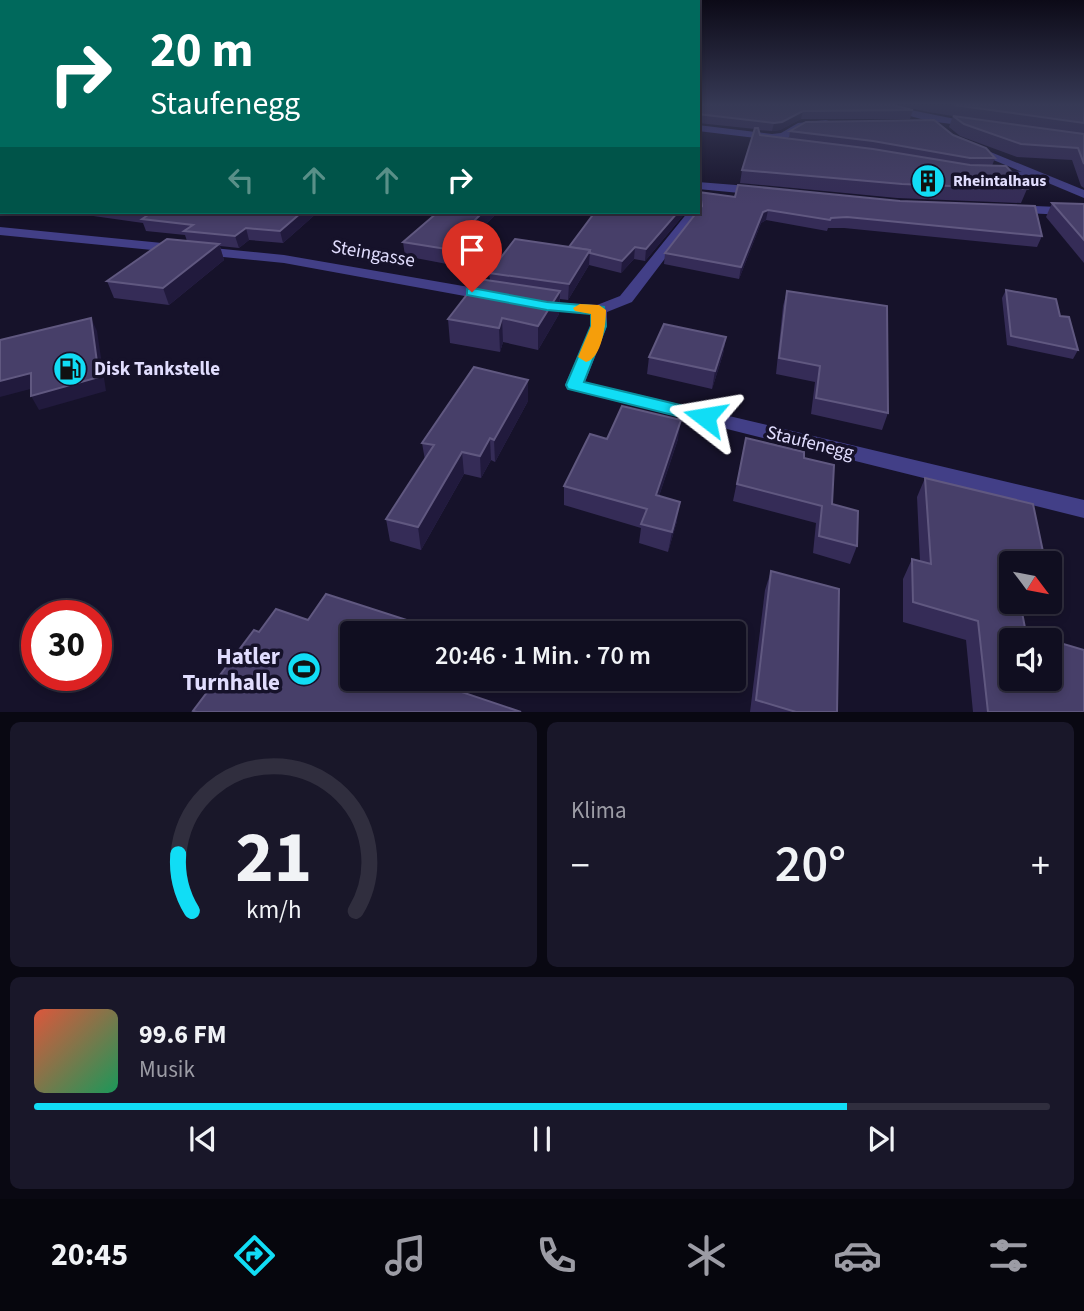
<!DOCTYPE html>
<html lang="de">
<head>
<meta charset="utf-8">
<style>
	:root { --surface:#100e20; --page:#191729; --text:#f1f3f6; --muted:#9c9ca5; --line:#302e3e; --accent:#11ddf5 }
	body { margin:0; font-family:"Source Sans 3",sans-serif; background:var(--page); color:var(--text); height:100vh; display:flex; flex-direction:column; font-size:26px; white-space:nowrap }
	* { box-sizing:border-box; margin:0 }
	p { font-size:23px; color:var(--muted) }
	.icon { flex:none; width:38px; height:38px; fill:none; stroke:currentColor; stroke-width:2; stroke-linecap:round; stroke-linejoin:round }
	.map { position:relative; height:712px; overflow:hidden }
	.drawer { display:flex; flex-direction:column; gap:10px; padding:10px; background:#090812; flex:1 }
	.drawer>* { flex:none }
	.hud { position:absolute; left:0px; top:0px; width:700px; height:214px; box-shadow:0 4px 10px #0003,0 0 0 2px var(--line); background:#00695c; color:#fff; overflow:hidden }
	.needle { width:46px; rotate:122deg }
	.fabs { position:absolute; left:999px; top:551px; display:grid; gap:14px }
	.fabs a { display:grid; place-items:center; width:63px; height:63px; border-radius:7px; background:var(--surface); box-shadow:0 4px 10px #0003,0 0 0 2px var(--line); font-size:35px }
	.speed { position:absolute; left:21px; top:600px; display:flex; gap:14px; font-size:35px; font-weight:700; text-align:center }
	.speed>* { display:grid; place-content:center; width:91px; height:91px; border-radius:50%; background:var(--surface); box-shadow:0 4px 10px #0003,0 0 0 2px var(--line); line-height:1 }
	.speed .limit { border:10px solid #d22; background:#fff; color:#111 }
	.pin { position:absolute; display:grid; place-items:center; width:60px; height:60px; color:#fff; margin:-72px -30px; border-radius:50% 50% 50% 0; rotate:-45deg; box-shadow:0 0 7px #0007 }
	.pin .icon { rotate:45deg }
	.me { position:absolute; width:77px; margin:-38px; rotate:284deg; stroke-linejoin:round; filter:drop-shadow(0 0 5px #0008) }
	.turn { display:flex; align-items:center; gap:24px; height:147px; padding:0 35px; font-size:32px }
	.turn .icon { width:91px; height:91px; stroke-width:2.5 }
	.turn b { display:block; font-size:49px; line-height:60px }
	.lanes { display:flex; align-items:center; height:66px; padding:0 35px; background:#0003; justify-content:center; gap:35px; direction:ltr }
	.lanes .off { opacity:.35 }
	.big { font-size:52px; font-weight:600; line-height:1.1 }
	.drawer .widget { flex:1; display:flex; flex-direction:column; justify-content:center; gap:10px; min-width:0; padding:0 24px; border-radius:10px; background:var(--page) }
	.drawer .dial { align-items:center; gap:0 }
	.dial svg { height:182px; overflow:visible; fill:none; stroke:var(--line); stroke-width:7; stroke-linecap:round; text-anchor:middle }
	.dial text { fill:var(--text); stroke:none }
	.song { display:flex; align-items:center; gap:21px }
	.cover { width:84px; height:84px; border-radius:10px; background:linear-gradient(135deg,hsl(10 70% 55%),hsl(150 70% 35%)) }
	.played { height:7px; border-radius:4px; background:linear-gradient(90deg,var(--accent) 80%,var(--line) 80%) }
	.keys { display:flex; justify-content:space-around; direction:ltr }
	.heat { display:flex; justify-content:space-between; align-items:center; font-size:38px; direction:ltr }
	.drawer .tiles { flex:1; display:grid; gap:10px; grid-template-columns:1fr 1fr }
	.widget:last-child { grid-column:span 2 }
	.trip { position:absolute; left:340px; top:621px; width:406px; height:70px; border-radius:7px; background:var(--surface); box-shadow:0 4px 10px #0003,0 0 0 2px var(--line); font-weight:600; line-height:70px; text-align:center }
	.menu { display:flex; height:112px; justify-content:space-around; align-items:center; background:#06060d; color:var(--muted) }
	.menu .icon { width:49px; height:49px }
	.menu .selected { color:var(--accent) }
	.menu b { font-size:32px; color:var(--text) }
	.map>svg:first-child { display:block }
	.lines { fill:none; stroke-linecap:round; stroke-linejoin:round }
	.service { fill:#423f87; fill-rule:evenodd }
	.minor { fill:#423f87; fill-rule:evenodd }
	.primary { fill:#c368f9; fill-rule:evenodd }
	.wall { fill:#352c57 }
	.shaded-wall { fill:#211a3d }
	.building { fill:#473f69; stroke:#605880; stroke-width:2; fill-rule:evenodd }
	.route { fill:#11ddf5; stroke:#0b909f; stroke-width:2 }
	.slow { fill:#f59e0b }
	.labels { text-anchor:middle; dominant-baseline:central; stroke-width:7; stroke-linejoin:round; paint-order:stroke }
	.far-poi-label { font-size:16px; font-weight:bold; fill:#e1ddfe; stroke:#16122a; text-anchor:start }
	.street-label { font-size:19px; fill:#e1ddfe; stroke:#16122a }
	.poi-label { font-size:19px; font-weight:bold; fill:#e1ddfe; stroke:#16122a; text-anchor:start }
	.near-poi-label { font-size:23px; font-weight:bold; fill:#e1ddfe; stroke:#16122a; text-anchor:end }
</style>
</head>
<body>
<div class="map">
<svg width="1084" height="713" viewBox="0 0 1084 713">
	<rect width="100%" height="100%" fill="#16122a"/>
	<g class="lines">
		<!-- service -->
		<g class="service">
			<path d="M 826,120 L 829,121 L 829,125 L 803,128 L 788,138 L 772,140 L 698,131 L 698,125 L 772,134 L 781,133 L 798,123 Z"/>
			<path d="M 0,146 L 2,146 L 0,154 Z"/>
			<path d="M 991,171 L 1037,172 L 1043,175 L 1037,178 L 987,176 L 985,174 Z"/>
		</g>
		<!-- minor -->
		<g class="minor">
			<path d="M 871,105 L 886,105 L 980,124 L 975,127 L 928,121 Z"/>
			<rect x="0" y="117" width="2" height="6"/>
			<path d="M 971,144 L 1084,190 L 1084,198 L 967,149 L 967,145 Z"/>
			<path d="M 698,182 L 761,187 L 767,191 L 761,195 L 698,189 Z"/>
			<path d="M 1012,205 L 1084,208 L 1084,216 L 1008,212 L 1006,209 Z"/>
			<path d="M 698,209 L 698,215 L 632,302 L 607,312 L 607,326 L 585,382 L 1084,500 L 1084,518 L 567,389 L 565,385 L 591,326 L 591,314 L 536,309 L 530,307 L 528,304 L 530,301 L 597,305 L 620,296 L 688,212 L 698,212 Z"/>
			<path d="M 0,227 L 284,255 L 492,291 L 500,296 L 492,301 L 284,263 L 0,235 Z"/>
		</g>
		<!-- primary -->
		<path class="primary" d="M 0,182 L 2,182 L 0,191 Z"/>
	</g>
	<!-- wall -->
	<g class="wall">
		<path d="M 698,105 L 913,110 L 910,119 L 801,119 L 780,130 L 772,131 L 758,130 L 760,135 L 789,138 L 790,131 L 953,135 L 995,158 L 992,166 L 1027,189 L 1021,203 L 897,198 L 740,183 L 742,170 L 755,129 L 698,123 Z"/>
		<path d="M 896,105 L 1084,105 L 1084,188 L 1081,186 L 1072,160 L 1017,157 L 960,136 L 949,127 L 953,116 L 928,112 Z"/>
		<path d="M 698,192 L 1042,236 L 1037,247 L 844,228 L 828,228 L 827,231 L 766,220 L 761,223 L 739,279 L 664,264 L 665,253 L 698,212 Z"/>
		<path d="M 1052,203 L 1084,204 L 1084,263 L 1046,217 Z"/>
		<path d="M 72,212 L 318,212 L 283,243 L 249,240 L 239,248 L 220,246 L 224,260 L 169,305 L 114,298 L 107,281 L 187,241 L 185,235 L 146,231 L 143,223 L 72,213 Z"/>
		<path d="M 498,212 L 447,264 L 405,256 L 403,242 Z"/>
		<path d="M 595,212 L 686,212 L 645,261 L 634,259 L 621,273 L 589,265 L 568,300 L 560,299 L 559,314 L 538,350 L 503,342 L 500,352 L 450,343 L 448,319 L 490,280 L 489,273 L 569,247 Z"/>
		<path d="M 1006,290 L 1078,350 L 1073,359 L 1007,345 L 1002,298 Z"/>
		<path d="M 787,291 L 888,413 L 882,430 L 811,414 L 815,382 L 776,374 L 783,306 Z"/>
		<path d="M 726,337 L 723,354 L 712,389 L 647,374 L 649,357 Z"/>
		<path d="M 528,401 L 495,462 L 491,460 L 481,478 L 464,474 L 421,550 L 390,541 L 386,519 L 425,460 L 422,443 Z"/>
		<path d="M 746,438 L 804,458 L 857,546 L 850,564 L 813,553 L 816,523 L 733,501 Z"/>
		<path d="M 607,439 L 678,439 L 659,496 L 677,521 L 668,552 L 639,543 L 641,528 L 564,505 L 564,486 Z"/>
		<path d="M 925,478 L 1045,561 L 1043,564 L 1012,564 L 1026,633 L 1084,712 L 973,712 L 966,640 L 903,622 L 903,579 L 912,559 L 920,561 L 917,497 Z"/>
		<path d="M 771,571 L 837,712 L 750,712 L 765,590 Z"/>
	</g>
	<!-- shaded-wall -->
	<g class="shaded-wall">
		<path d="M 803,111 L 801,119 L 780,130 L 772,131 L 774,123 Z"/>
		<path d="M 768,210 L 766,220 L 761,223 L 739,279 L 741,267 L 763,212 Z"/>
		<path d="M 302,212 L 318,212 L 283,243 L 280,231 Z"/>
		<path d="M 483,212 L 498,212 L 447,264 L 446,249 Z"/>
		<path d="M 678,212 L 686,212 L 645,261 L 646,249 Z"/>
		<path d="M 246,228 L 249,240 L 239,248 L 235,236 Z"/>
		<path d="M 219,244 L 224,260 L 169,305 L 163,288 Z"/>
		<path d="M 635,247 L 634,259 L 621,273 L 622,261 Z"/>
		<path d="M 590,250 L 589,265 L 568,300 L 569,284 Z"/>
		<path d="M 560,291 L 559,314 L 538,350 L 538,326 Z"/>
		<path d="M 91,318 L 97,331 L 106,391 L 39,410 L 31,396 Z"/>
		<path d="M 502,318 L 503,342 L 500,352 L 499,328 Z"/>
		<path d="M 726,337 L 723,354 L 712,389 L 715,371 Z"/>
		<path d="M 31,373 L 38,387 L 0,397 L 0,381 Z"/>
		<path d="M 528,380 L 528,401 L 495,462 L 494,440 Z"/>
		<path d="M 681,420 L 678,439 L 653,514 L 656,495 Z"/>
		<path d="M 490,438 L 491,460 L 481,478 L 480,456 Z"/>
		<path d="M 462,452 L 464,474 L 421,550 L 418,527 Z"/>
		<path d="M 680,502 L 677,521 L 668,552 L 672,532 Z"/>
		<path d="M 410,621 L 412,634 L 403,634 Z"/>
	</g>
	<!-- building -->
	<g class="building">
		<path d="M 698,105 L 893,105 L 913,110 L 803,111 L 782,122 L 774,123 L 698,114 Z"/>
		<path d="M 954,105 L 1084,105 L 1084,123 Z"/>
		<path d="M 953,116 L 1084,134 L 1084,164 L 1078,148 L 1021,144 L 964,124 Z"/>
		<path d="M 934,120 L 953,135 L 986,148 L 995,158 L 970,158 L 873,141 L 790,131 L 806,122 Z"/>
		<path d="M 755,128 L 758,128 L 760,135 L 873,149 L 970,165 L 1006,166 L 1027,189 L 902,184 L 742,170 Z"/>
		<path d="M 738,185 L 900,201 L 1035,206 L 1042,236 L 847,217 L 831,218 L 830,220 L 768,210 L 763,212 L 741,267 L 665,253 L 697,212 L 698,212 L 702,206 L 701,200 L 698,199 L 698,192 L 735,197 Z"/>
		<path d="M 1052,203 L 1084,204 L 1084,240 Z"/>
		<path d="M 139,212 L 302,212 L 280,231 L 246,228 L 235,236 L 184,231 L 193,225 L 142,219 L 151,213 Z"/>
		<path d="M 438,212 L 483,212 L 446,249 L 403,242 Z"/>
		<path d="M 595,212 L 678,212 L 646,249 L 635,247 L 622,261 L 590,253 L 590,250 L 569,247 Z"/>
		<path d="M 167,239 L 219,244 L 163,288 L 107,281 Z"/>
		<path d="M 515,239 L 590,250 L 569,284 L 489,273 Z"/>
		<path d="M 479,279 L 560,291 L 538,326 L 502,318 L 499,328 L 448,319 Z"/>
		<path d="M 1006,290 L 1056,299 L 1060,316 L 1069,317 L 1078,350 L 1011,336 Z"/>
		<path d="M 787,291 L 887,306 L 888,413 L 816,398 L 820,366 L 779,358 Z"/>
		<path d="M 91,318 L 99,377 L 31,396 L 31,373 L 0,381 L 0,340 Z"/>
		<path d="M 664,324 L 726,337 L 715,371 L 649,357 Z"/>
		<path d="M 474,367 L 528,380 L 494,440 L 490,438 L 480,456 L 462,452 L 418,527 L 386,519 L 434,445 L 422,443 Z"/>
		<path d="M 622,406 L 681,420 L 656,495 L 680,502 L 672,532 L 641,524 L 647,509 L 564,486 L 590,434 L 607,439 Z"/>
		<path d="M 746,438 L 804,452 L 804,458 L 834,465 L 832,504 L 858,511 L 857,546 L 819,536 L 822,506 L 737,484 Z"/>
		<path d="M 925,478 L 1033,504 L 1045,561 L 1011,552 L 1013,564 L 1012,564 L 1012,602 L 1020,602 L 1026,633 L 1084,650 L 1084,712 L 988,712 L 978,621 L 913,602 L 912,559 L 931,564 ZM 1012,640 L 1050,640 L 1050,679 L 1012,679 Z"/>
		<path d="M 771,571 L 839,589 L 837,712 L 796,712 L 756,700 Z"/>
		<path d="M 326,594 L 410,621 L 403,634 L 352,634 L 352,679 L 423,679 L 521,712 L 197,712 L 193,711 L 254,630 L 259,632 L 276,609 L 308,620 Z"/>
	</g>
	<!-- sky -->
	<linearGradient id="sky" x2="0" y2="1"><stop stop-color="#0c0a17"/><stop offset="0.51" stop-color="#363955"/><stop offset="1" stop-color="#363955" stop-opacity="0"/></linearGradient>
	<rect width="1084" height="204" fill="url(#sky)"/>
	<!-- route -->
	<path class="route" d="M 472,288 L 547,302 L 604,307 L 606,326 L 584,382 L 705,411 L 714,417 L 705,423 L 568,389 L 566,385 L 591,326 L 591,314 L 547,310 L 467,295 L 467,289 Z"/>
	<!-- slow -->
	<path class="slow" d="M 580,304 L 599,305 L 606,310 C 606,324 602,358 586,362 L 578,357 L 591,326 L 591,314 L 575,311 L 573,308 Z"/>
	<!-- icons -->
	<defs>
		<g id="building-disc" transform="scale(1.75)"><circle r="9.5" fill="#11ddf5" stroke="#16122a"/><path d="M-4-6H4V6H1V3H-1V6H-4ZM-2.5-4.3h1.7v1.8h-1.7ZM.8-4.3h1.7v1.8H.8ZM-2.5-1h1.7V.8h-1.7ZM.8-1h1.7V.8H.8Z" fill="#111"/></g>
		<g id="fuel-disc" transform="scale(1.75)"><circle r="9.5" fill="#11ddf5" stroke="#16122a"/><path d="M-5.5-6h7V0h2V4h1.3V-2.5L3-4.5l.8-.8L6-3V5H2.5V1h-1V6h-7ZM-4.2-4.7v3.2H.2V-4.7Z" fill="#111"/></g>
		<g id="stadium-disc" transform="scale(1.75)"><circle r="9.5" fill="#11ddf5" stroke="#16122a"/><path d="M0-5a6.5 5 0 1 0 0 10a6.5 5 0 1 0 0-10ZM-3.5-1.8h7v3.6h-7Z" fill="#111"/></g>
	</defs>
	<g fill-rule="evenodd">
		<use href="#building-disc" x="928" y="181"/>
		<use href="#fuel-disc" x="70" y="369"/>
		<use href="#stadium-disc" x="304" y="669"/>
	</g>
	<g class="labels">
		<!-- far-poi labels -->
		<g class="far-poi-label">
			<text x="953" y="181">Rheintalhaus</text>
		</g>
		<!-- street labels -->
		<g class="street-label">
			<text transform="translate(373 254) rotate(10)">Steingasse</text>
			<text transform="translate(810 443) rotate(14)">Staufenegg</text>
		</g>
		<!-- poi labels -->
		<g class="poi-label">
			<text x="94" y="369">Disk Tankstelle</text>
		</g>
		<!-- near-poi labels -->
		<g class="near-poi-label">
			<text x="280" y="656">Hatler<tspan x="280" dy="26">Turnhalle</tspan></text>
		</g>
	</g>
</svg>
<div class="fabs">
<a><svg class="needle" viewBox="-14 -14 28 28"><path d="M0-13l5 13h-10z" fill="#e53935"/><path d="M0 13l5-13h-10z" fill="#9c9ca5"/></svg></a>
<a><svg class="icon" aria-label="sound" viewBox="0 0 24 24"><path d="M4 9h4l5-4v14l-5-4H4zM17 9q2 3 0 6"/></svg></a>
</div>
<div class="speed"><div class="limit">30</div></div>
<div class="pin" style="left:472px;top:292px;background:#d93025"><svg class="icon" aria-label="arrive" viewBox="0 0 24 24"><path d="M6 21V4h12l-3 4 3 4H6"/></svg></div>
<svg class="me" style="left:705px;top:417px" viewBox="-20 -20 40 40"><path d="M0-17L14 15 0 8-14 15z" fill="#11ddf5" stroke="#fff" stroke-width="4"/></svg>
<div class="trip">20:46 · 1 Min. · 70 m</div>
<div class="hud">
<div class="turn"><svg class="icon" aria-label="right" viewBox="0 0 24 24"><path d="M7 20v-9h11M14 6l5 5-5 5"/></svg><div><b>20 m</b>Staufenegg</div></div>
<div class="lanes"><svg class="icon off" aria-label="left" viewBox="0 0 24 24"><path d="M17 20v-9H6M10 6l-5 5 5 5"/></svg><svg class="icon off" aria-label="ahead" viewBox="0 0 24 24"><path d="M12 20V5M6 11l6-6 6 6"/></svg><svg class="icon off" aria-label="ahead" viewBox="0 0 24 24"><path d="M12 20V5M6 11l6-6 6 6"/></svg><svg class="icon" aria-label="right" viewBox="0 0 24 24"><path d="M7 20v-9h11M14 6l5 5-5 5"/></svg></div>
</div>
</div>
<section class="drawer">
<div class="tiles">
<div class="widget dial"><svg viewBox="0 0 100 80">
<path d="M14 69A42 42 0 1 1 86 69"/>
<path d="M14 69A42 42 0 0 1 8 44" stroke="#11ddf5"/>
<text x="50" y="56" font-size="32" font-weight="700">21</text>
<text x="50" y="72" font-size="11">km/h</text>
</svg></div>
<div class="widget"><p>Klima</p>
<div class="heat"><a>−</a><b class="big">20°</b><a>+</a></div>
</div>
<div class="widget">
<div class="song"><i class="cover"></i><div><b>99.6 FM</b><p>Musik</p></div></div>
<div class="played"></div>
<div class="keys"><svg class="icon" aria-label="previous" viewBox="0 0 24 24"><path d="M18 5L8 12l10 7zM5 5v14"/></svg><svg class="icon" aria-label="pause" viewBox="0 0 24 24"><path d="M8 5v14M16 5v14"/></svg><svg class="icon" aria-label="next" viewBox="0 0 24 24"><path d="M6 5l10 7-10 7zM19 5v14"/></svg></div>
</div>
</div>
</section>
<nav class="menu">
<b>20:45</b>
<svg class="icon selected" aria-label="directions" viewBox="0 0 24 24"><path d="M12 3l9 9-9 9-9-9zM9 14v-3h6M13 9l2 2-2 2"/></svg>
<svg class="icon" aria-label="music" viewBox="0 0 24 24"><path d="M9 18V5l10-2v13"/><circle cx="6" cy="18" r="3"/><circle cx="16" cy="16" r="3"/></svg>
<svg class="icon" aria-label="phone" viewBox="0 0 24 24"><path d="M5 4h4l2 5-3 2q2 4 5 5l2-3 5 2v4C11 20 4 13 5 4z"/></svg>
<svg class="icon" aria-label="climate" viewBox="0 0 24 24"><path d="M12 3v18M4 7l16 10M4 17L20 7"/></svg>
<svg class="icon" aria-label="car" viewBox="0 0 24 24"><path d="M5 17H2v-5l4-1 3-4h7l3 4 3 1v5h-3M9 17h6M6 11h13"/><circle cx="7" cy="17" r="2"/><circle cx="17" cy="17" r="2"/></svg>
<svg class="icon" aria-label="filters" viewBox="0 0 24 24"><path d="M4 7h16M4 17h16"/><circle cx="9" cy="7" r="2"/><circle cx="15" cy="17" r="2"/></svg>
</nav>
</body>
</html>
